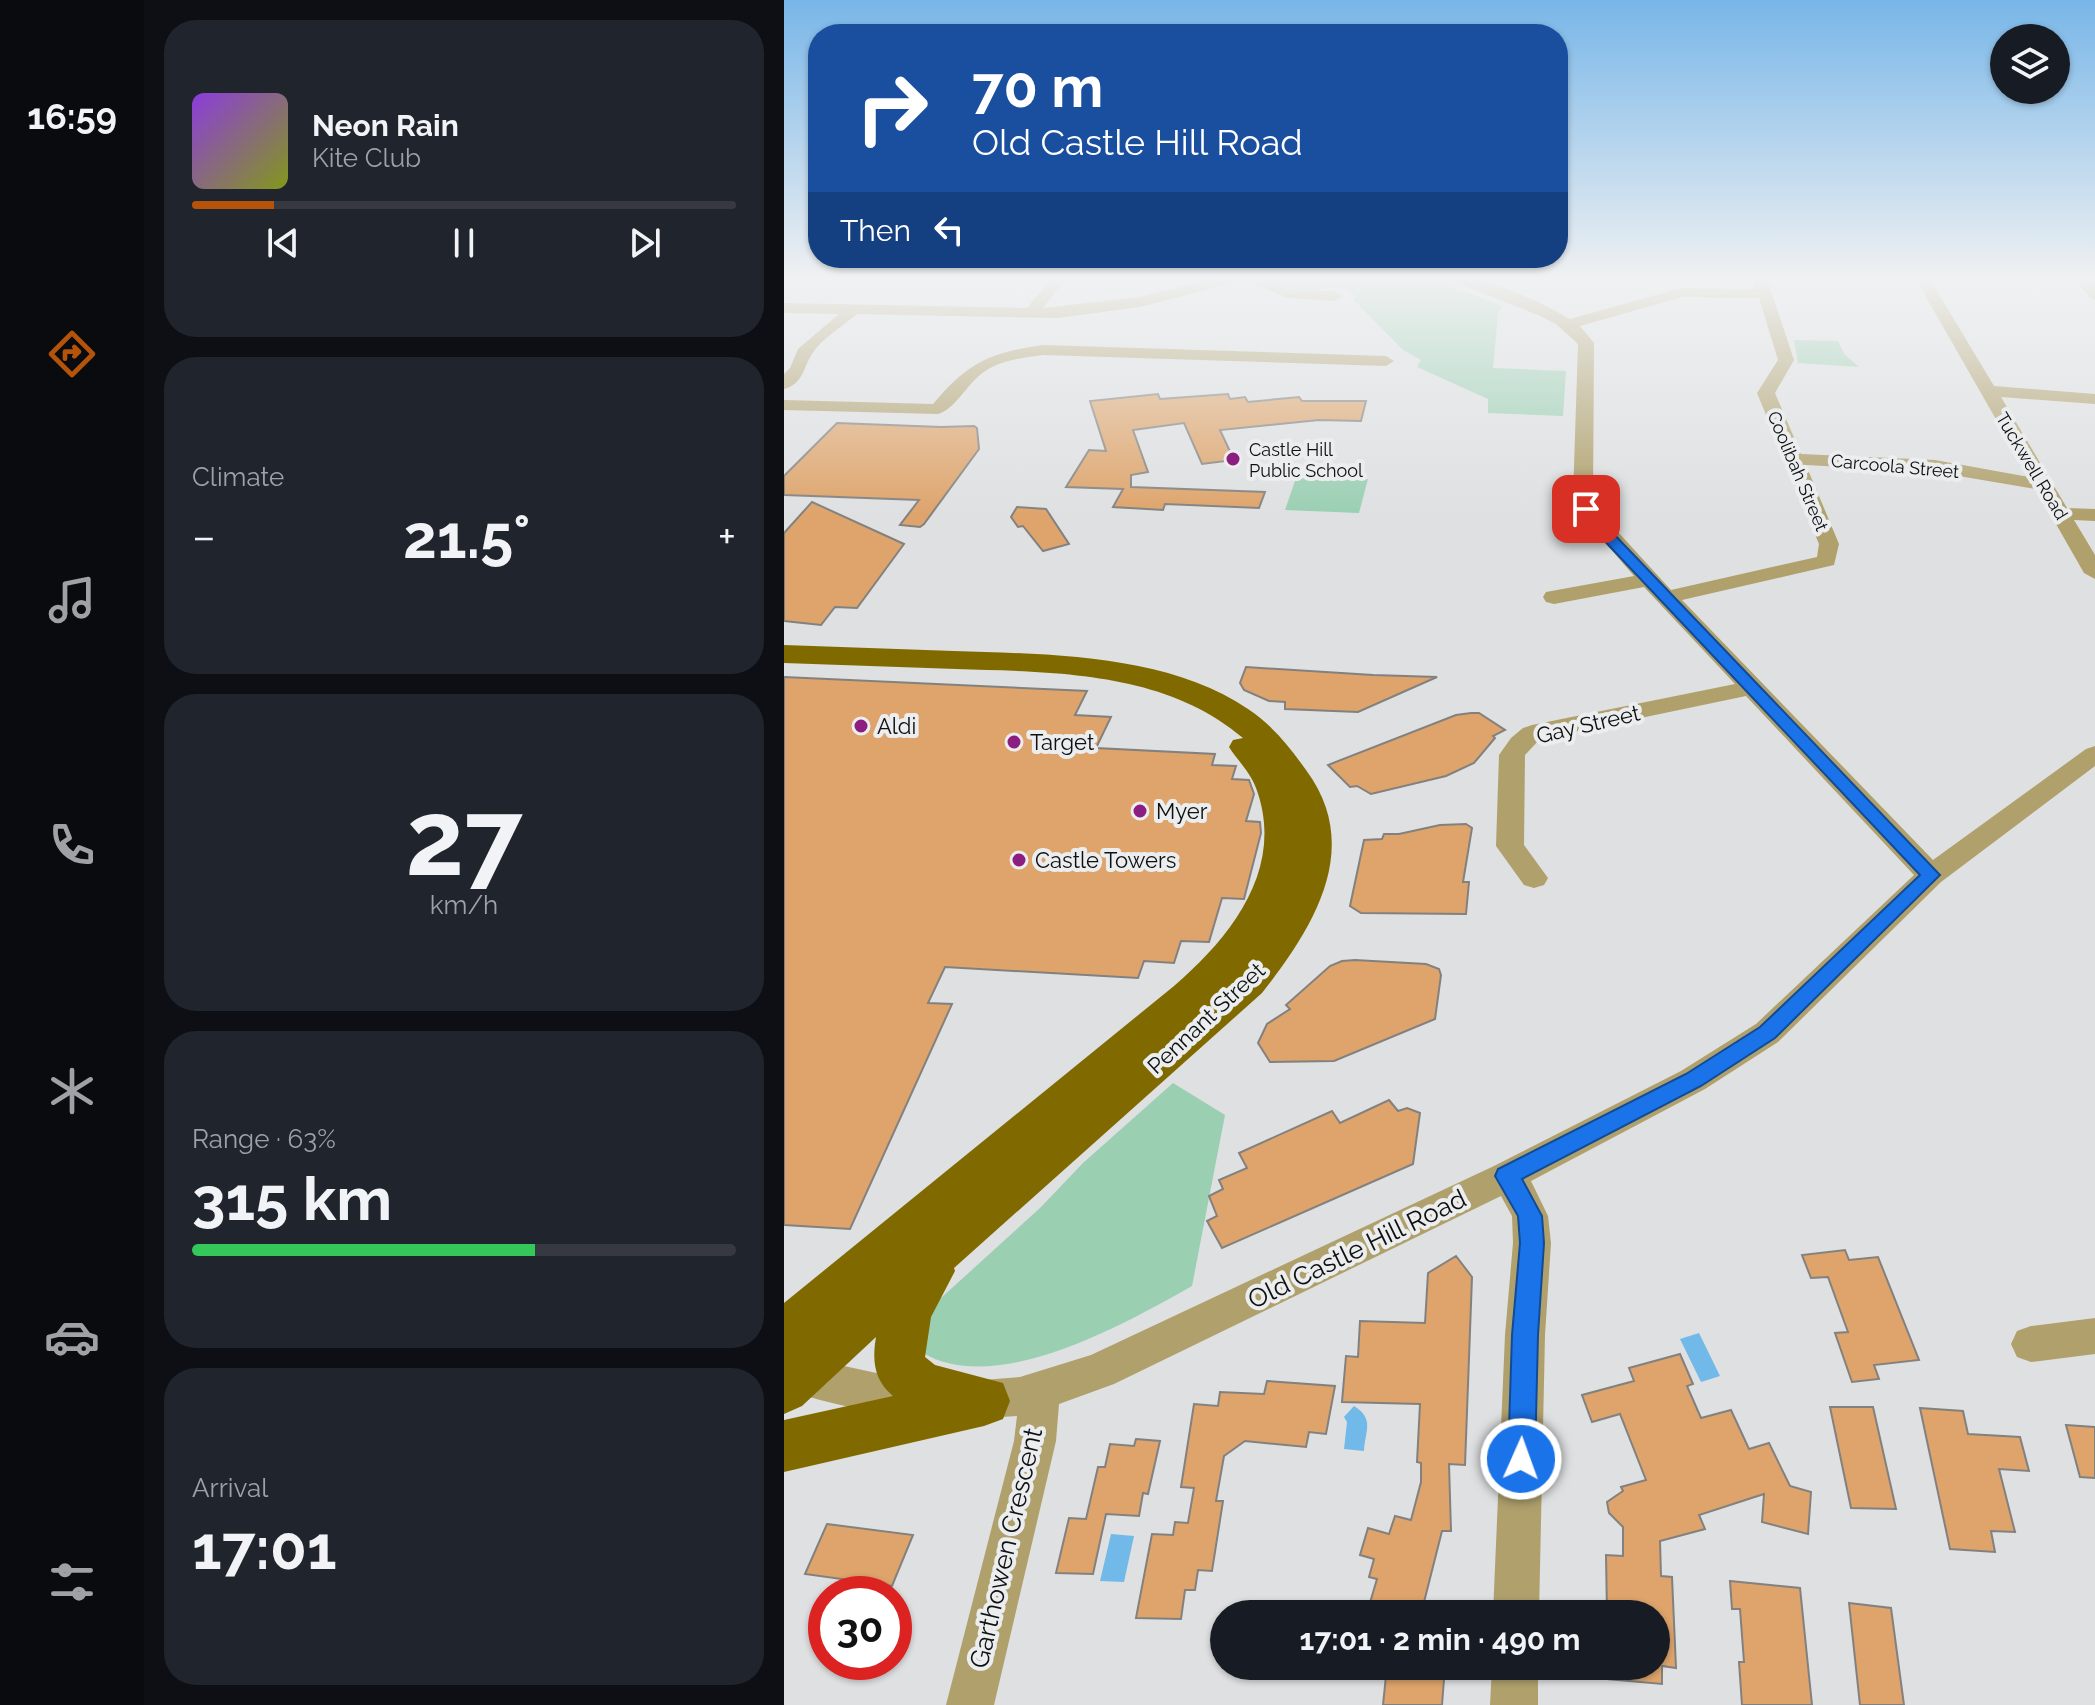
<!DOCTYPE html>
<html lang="en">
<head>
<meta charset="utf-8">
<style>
	:root { --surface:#171b24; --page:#20242c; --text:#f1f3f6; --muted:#9ea1a6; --line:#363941; --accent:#b45309 }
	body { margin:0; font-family:Raleway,sans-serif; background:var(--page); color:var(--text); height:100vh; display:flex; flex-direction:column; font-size:30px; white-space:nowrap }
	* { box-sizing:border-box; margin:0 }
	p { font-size:26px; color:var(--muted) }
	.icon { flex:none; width:44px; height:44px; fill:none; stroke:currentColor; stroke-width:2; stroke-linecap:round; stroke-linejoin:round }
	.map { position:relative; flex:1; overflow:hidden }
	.side { display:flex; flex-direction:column; gap:20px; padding:20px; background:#0d0f14; width:640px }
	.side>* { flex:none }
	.banner { position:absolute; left:24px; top:24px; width:760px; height:244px; border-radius:32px; box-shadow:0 2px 6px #0004; background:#1a4fa0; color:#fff; overflow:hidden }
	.tools { position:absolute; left:1206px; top:24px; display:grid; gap:16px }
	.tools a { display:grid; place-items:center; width:80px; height:80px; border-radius:50%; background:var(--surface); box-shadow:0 2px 6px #0004; font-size:40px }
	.speed { position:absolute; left:24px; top:1576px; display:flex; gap:16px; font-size:40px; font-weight:700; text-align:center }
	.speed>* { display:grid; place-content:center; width:104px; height:104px; border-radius:50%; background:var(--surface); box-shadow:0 2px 6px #0004; line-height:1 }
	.speed .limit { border:12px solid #d22; background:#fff; color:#111 }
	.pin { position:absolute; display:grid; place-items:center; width:68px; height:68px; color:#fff; margin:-34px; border-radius:16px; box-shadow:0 4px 12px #0006 }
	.me { position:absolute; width:88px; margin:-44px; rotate:2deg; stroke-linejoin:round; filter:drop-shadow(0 0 6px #0008) }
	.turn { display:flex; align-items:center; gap:28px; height:168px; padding:0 32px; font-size:36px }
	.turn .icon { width:104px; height:104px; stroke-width:2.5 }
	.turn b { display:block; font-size:56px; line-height:68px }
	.then { display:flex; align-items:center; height:76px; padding:0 32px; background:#0003; gap:16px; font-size:30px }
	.big { font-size:60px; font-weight:700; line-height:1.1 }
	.side .widget { flex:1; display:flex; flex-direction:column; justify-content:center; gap:12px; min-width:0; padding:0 28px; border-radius:32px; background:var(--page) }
	.side .dial { align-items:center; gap:0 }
	.dial b { font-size:104px; line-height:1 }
	.song { display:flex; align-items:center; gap:24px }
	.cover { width:96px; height:96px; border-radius:12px; background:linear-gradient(135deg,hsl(270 70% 55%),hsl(70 70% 35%)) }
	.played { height:8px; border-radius:4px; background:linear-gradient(90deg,var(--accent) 15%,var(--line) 15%) }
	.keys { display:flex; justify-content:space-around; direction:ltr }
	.heat { display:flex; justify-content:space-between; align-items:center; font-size:44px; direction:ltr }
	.charge { height:12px; border-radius:6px; background:linear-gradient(90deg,#34c759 63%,var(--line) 0) }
	.trip { position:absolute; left:426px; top:1600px; width:460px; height:80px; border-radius:40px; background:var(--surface); box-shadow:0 2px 6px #0004; font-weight:700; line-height:80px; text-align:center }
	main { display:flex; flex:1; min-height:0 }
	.tabs { display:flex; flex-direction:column; width:144px; justify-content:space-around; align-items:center; background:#090b0e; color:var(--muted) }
	.tabs .icon { width:56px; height:56px }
	.tabs .selected { color:var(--accent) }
	.tabs b { font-size:36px; color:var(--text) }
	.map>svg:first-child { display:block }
	.green { fill:#9acfb2 }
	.water { fill:#70b9e9 }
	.building { fill:#dea46b; stroke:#83817f; stroke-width:2 }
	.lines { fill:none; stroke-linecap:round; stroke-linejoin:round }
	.minor { fill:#afa06c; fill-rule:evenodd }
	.major { fill:#806a00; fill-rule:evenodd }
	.route { fill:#1a73e8; stroke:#114b97; stroke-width:2 }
	.poi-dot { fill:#8d1e81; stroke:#ebedef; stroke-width:3 }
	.labels { text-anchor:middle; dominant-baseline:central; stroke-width:8; stroke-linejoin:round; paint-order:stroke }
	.far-poi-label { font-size:18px; fill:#0f1010; stroke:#ebedef; text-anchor:start }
	.far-street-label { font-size:18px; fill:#0f1010; stroke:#ebedef }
	.street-label { font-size:22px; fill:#0f1010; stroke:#ebedef }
	.poi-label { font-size:22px; fill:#0f1010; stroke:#ebedef; text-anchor:start }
	.near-street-label { font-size:26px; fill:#0f1010; stroke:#ebedef }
</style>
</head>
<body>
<main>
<nav class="tabs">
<b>16:59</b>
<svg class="icon selected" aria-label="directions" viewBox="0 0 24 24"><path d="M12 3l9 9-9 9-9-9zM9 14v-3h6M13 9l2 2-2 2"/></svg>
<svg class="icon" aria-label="music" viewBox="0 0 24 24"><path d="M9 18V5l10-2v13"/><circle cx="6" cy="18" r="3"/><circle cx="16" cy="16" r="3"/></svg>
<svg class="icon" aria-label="phone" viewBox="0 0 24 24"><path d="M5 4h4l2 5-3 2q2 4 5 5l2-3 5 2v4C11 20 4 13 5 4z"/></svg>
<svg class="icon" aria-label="climate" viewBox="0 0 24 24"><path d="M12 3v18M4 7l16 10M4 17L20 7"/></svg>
<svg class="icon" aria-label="car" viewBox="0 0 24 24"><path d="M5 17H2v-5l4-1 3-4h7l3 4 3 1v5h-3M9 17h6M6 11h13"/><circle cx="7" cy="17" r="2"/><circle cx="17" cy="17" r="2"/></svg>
<svg class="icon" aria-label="filters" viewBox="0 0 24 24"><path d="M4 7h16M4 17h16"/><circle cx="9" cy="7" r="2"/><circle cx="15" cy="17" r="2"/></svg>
</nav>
<section class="side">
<div class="widget">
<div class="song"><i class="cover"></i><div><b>Neon Rain</b><p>Kite Club</p></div></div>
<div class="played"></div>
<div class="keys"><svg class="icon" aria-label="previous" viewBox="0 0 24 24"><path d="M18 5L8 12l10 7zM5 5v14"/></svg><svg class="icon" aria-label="pause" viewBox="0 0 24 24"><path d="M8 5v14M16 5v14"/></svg><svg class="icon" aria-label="next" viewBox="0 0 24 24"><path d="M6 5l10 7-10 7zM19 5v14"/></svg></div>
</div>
<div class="widget"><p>Climate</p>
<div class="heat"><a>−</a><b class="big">21.5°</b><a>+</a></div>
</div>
<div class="widget dial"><b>27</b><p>km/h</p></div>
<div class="widget"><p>Range · 63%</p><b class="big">315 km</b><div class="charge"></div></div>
<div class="widget"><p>Arrival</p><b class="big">17:01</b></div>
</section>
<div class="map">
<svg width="1311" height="1705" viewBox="0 0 1311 1705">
	<rect width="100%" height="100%" fill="#dee0e1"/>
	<!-- green -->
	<g class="green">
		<path d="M 485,276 L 640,276 L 718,306 L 714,313 L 709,368 L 782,371 L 779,416 L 704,413 L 704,399 L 633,367 L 637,360 L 619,350 L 570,300 L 572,297 C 554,277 533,296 511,292 C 501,290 491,285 481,281 Z"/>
		<path d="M 1010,340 L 1054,341 L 1060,354 L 1075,367 L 1014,363 Z"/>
		<path d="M 512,478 L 584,479 L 575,513 L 501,510 Z"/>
		<path d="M 389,1083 L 441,1115 L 408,1286 C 342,1323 213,1397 139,1353 L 146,1308 L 256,1208 L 299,1163 Z"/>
	</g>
	<!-- water -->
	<g class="water">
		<path d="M 915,1333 L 936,1376 L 917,1382 L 896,1339 Z"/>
		<path d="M 570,1406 C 591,1419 581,1431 580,1451 L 560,1449 L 563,1422 L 560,1417 Z"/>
		<path d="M 327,1534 L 350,1536 L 340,1582 L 316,1581 Z"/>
	</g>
	<!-- building -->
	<g class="building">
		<path d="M 374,394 L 376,399 L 444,394 L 446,399 L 461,397 L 464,402 L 515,397 L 518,401 L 582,401 L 577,421 L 535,420 L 436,430 L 450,460 L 418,464 L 400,423 L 349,430 L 364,472 L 347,475 L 347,487 L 481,492 L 475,508 L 381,504 L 379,510 L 329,507 L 339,489 L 282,487 L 305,450 L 322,451 L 306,401 Z"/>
		<path d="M 53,423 L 157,427 L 190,426 L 193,428 L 195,449 L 140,524 L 136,527 L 116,525 L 135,500 L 0,495 L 0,476 Z"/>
		<path d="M 28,502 L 120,544 L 73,608 L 51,607 L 37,625 L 0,621 L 0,533 Z"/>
		<path d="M 233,507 L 262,509 L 285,544 L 259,551 L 239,526 L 234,527 L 227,517 Z"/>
		<path d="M 462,667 L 589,675 L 653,677 L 574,712 L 501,709 L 501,702 L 485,701 L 460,690 L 456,683 Z"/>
		<path d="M 0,677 L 303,691 L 291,715 L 327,717 L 312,748 L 431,754 L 428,765 L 452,766 L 448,779 L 465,780 L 470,794 L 462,821 L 476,822 L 477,833 L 460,899 L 438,898 L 425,942 L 397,941 L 390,963 L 360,961 L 354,978 L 161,967 L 144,1003 L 168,1004 L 66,1229 L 0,1225 Z"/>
		<path d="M 687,713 L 695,713 L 721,730 L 709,736 L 711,738 L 690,763 L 662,776 L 587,794 L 573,786 L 566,787 L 544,765 L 672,715 Z"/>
		<path d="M 682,824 L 688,828 L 679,882 L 685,882 L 682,914 L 577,913 L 566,906 L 580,840 L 598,839 L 600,834 L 615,834 L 656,825 Z"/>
		<path d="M 571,960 L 642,964 L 655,969 L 657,975 L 651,1019 L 550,1061 L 486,1062 L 474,1043 L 483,1024 L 506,1009 L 502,1005 L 546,966 L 558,961 Z"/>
		<path d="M 605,1100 L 614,1111 L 623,1108 L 636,1113 L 629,1164 L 438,1248 L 423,1221 L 433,1216 L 425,1196 L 439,1189 L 435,1180 L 463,1168 L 455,1153 L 548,1111 L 556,1123 Z"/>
		<path d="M 1061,1250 L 1065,1260 L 1094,1257 L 1135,1360 L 1090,1365 L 1095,1379 L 1068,1382 L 1051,1333 L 1064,1332 L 1044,1277 L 1027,1278 L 1018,1255 Z"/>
		<path d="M 672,1256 L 688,1277 L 681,1465 L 665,1464 L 667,1531 L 658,1531 L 638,1610 L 627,1607 L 625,1614 L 612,1614 L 585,1606 L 593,1579 L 585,1577 L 590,1559 L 576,1555 L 584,1528 L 605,1534 L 611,1516 L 627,1520 L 637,1482 L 637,1463 L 633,1462 L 636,1404 L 558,1402 L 562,1356 L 574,1357 L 576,1321 L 641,1323 L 644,1273 Z"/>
		<path d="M 896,1354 L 909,1384 L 903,1386 L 917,1418 L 947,1410 L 965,1449 L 985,1443 L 1006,1486 L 1027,1492 L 1024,1534 L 978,1522 L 980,1494 L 915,1515 L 921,1529 L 876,1541 L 877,1576 L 888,1577 L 892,1668 L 878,1666 L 878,1684 L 812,1678 L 812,1666 L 876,1666 L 872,1666 L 872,1614 L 823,1614 L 822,1555 L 839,1556 L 839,1527 L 825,1513 L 823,1502 L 839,1491 L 837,1487 L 862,1480 L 836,1414 L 808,1422 L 798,1395 L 850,1381 L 845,1368 Z"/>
		<path d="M 483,1381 L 551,1386 L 542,1434 L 525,1432 L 522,1447 L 461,1441 L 440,1456 L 432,1501 L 439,1501 L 428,1571 L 414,1570 L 411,1590 L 401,1590 L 397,1619 L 352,1618 L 368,1534 L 389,1535 L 391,1522 L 404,1523 L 410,1488 L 397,1487 L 410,1404 L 434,1406 L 436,1392 L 480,1394 Z"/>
		<path d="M 1046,1407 L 1089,1407 L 1112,1509 L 1067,1508 Z"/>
		<path d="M 1136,1408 L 1179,1411 L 1184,1434 L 1236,1437 L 1245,1471 L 1215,1469 L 1231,1532 L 1207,1531 L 1211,1552 L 1166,1549 Z"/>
		<path d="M 1282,1425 L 1311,1427 L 1311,1478 L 1296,1477 Z"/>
		<path d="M 352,1439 L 376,1441 L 364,1494 L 359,1493 L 355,1516 L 322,1514 L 309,1574 L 272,1573 L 285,1518 L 302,1519 L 314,1467 L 321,1467 L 326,1444 L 350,1446 Z"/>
		<path d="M 43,1524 L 129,1535 L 108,1586 L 21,1574 Z"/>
		<path d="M 946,1581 L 1016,1588 L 1028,1705 L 958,1705 L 955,1662 L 960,1662 L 956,1609 L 948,1609 Z"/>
		<path d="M 1065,1603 L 1107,1608 L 1120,1705 L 1076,1705 Z"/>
		<path d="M 603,1666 L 661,1666 L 658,1705 L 599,1705 Z"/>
	</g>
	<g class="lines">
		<!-- minor -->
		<g class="minor">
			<path d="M 269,276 L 284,276 L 259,308 L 356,297 L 441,276 L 475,276 L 506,290 L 550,291 L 558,296 L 550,301 L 504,298 L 460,280 L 356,307 L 274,318 L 73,314 C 59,326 37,339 28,354 C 19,368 19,384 0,389 L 0,374 L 6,368 L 14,349 L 55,314 L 0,313 L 0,303 L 243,308 Z"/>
			<path d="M 655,276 C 698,276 749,297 786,319 L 897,288 L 972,289 L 968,276 L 982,276 L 1010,360 L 991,393 L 1017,454 L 1151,460 L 1245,477 L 1130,276 L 1144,276 L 1210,386 L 1311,394 L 1311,404 L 1217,397 L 1283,508 L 1311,509 L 1311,521 L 1290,520 L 1311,555 L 1311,579 L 1300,573 L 1252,489 L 1151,472 L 1022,465 L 1055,544 L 1050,565 L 898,600 L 1149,860 L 1302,749 L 1311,746 L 1311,766 L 1157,882 L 994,1042 L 921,1089 L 747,1181 L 764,1216 L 767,1243 L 761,1335 L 755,1614 L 709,1614 L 721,1335 L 729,1243 L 728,1216 L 717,1196 L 330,1384 L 275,1404 L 272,1441 L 210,1705 L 162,1705 L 230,1441 L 233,1416 L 186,1419 L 172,1414 L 166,1400 L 172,1386 L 186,1381 L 236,1377 L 307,1355 L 710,1166 L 897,1071 L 972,1024 L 1130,875 L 962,696 L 756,739 L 741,755 L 740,845 L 764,878 L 760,885 L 750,888 L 740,885 L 712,846 L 715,755 L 727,738 L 739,728 L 748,725 L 951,684 L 860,587 L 770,604 L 762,602 L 759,597 L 762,592 L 850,576 L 792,509 L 789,497 L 794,344 L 772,324 L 754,315 ZM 898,297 L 975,298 L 994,360 L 973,393 L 1035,544 L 1033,557 L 887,590 L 812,508 L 809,497 L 810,343 L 796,326 Z"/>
			<path d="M 1289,276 L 1304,276 L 1311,285 L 1311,300 L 1306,298 Z"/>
			<path d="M 259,345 L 602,356 L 610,361 L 602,366 L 259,355 C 237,358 215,360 197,374 C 183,385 170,410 154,414 L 0,410 L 0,400 L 149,404 C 185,362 205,353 259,345 Z"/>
			<path d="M 1311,1318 L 1311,1354 L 1247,1362 L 1233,1357 L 1227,1344 L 1233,1331 L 1247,1326 Z"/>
			<path d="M 0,1353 L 97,1374 L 145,1378 L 159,1383 L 165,1397 L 159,1411 C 118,1427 43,1400 0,1391 Z"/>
			<path d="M 708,1666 L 754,1666 L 754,1705 L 706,1705 Z"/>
		</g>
		<!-- major -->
		<path class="major" d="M 0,645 C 57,647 113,649 170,651 C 263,654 384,654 464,709 C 488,725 505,746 522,770 C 580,848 529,928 478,993 L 170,1268 L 171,1271 L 147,1317 L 141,1357 L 151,1365 L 219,1383 L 226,1401 L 219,1419 L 200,1426 L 0,1472 L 0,1420 L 109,1396 C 90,1380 88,1361 92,1337 L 18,1406 L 0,1414 L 0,1303 L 390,986 C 447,937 502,868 472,788 C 466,772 454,761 445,747 L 449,740 L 459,738 C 381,671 270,672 172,669 C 115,667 57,665 0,663 Z"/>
	</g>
	<!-- sky -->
	<linearGradient id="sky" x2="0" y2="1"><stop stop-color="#78b6e8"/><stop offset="0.54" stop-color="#f0f1f2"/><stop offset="1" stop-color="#f0f1f2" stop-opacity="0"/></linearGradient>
	<rect width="1311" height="515" fill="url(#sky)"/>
	<!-- route -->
	<path class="route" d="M 797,506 L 806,506 L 825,529 L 1156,875 L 991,1038 L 917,1086 L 738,1179 L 758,1216 L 760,1243 L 754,1335 L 751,1459 L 747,1468 L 737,1472 L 728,1468 L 724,1459 L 728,1335 L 736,1243 L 734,1216 L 711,1176 L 714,1169 L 902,1074 L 976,1027 L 1136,875 L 815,535 L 795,509 Z"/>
	<!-- markers -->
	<g class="poi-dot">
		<circle cx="449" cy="459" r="8"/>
		<circle cx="77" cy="726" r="8"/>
		<circle cx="230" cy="742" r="8"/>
		<circle cx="356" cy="811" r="8"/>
		<circle cx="235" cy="860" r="8"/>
	</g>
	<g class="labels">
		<!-- far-poi labels -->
		<g class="far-poi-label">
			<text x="465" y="449">Castle Hill<tspan x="465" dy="21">Public School</tspan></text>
		</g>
		<!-- far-street labels -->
		<g class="far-street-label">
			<text transform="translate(1111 466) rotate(5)">Carcoola Street</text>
			<text transform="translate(1248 466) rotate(59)">Tuckwell Road</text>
			<text transform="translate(1014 471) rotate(67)">Coolibah Street</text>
		</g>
		<!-- street labels -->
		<g class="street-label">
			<text transform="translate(804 724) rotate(-13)">Gay Street</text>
			<text transform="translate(422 1018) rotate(-43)">Pennant Street</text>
		</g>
		<!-- poi labels -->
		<g class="poi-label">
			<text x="93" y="726">Aldi</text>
			<text x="246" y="742">Target</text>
			<text x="372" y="811">Myer</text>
			<text x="251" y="860">Castle Towers</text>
		</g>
		<!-- near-street labels -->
		<g class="near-street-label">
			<text transform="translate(573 1249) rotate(-26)">Old Castle Hill Road</text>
			<text transform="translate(222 1548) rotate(-77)">Garthowen Crescent</text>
		</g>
	</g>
</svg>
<div class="tools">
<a><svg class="icon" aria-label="layers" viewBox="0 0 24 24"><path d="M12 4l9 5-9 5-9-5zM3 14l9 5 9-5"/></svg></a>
</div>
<div class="speed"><div class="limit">30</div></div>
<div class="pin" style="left:802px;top:509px;background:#d93025"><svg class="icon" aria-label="arrive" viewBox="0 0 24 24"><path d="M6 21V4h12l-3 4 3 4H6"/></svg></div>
<svg class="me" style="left:737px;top:1459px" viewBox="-20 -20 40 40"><circle r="17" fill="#1a73e8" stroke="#fff" stroke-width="3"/><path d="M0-11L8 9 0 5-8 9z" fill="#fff"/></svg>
<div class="trip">17:01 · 2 min · 490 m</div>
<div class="banner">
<div class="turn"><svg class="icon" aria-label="right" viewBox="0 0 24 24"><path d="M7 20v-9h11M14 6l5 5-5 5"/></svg><div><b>70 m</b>Old Castle Hill Road</div></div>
<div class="then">Then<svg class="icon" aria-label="left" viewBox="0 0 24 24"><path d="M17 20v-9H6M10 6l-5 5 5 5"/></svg></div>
</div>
</div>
</main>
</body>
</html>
